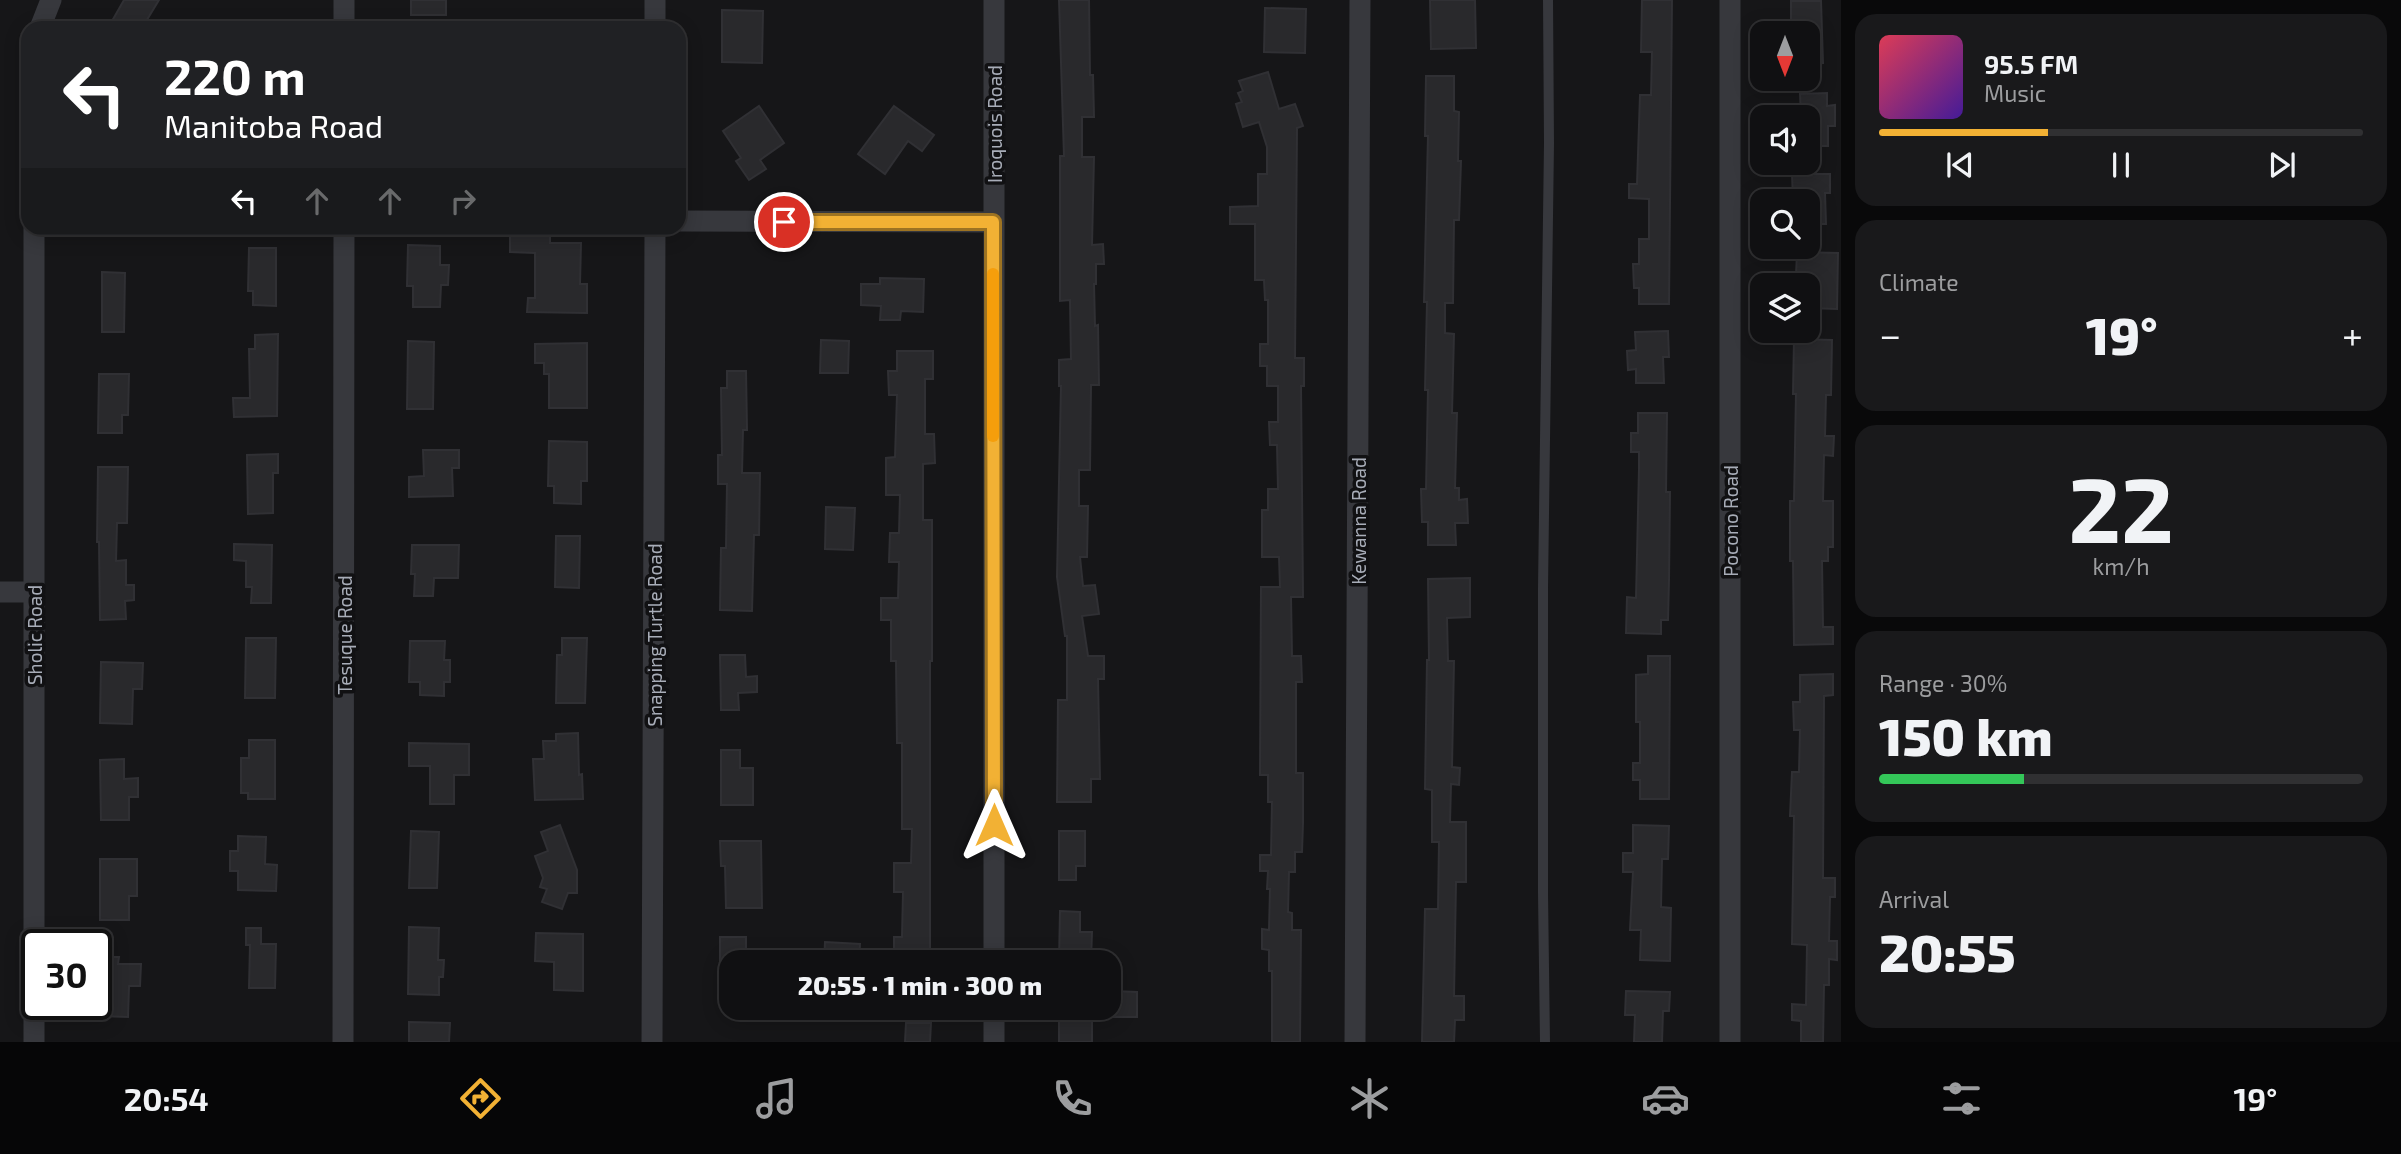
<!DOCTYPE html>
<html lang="en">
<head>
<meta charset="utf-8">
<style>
	:root { --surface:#101012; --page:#19191b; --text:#f1f3f6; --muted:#9c9d9f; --line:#303032; --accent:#f2b134 }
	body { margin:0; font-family:"Exo 2",sans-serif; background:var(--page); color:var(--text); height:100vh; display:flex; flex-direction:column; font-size:26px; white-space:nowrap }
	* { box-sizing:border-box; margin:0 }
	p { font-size:23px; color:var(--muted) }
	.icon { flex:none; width:38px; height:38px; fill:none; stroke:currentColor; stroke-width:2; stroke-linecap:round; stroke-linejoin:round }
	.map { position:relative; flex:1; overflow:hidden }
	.details { display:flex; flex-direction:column; gap:14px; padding:14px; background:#09090a; width:560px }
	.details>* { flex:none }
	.guide { position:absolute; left:21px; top:21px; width:665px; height:214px; border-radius:21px; box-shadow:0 4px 18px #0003,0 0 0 2px var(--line); background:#202124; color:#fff; overflow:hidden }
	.needle { width:46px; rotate:180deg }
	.buttons { position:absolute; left:1750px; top:21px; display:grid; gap:14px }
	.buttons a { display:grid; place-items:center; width:70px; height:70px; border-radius:14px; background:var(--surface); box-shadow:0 4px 18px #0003,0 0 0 2px var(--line); font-size:35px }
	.speed { position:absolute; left:21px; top:929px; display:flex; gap:14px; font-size:35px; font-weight:700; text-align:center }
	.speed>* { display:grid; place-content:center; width:91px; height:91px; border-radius:50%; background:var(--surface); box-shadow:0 4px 18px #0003,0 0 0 2px var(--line); line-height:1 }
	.speed .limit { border:4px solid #111; border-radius:10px; background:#fff; color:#111 }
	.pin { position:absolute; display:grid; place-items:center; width:60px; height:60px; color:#fff; margin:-30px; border:4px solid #fff; border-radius:50%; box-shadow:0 2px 7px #0007 }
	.me { position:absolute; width:77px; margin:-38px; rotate:0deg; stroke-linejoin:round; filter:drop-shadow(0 0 5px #0008) }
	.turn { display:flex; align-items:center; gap:24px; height:147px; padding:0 28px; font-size:32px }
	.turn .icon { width:91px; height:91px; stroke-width:2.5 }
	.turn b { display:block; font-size:49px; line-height:60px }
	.lanes { display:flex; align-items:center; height:66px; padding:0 28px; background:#0003; justify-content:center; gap:35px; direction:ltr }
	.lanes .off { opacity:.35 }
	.big { font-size:52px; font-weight:800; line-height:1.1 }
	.details .tile { flex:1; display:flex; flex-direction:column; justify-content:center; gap:10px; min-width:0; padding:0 24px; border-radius:21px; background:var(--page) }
	.details .dial { align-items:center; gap:0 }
	.dial b { font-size:91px; line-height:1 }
	.song { display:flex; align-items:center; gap:21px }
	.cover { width:84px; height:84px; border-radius:10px; background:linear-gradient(135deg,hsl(350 70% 55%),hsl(260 70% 35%)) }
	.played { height:7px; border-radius:4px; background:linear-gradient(90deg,var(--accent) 35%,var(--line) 35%) }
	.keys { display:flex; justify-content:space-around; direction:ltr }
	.heat { display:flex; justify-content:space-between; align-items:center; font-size:38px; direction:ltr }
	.charge { height:10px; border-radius:5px; background:linear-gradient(90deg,#34c759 30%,var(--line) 0) }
	.trip { position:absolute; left:719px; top:950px; width:402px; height:70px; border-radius:21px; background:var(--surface); box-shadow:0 4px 18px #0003,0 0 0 2px var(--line); font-weight:800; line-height:70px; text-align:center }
	.tab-bar { display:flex; height:112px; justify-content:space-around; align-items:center; background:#060607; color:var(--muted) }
	.tab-bar .icon { width:49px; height:49px }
	.tab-bar .selected { color:var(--accent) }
	.tab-bar b { font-size:32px; color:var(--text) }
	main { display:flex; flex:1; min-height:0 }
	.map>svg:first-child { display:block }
	.building { fill:#29292c; stroke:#303034; stroke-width:2 }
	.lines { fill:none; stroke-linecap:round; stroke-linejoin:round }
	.service { stroke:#37383d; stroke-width:10 }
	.minor { stroke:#37383d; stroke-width:21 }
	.route-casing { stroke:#9d7322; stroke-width:18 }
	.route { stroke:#f2b134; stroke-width:12 }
	.slow { stroke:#f59e0b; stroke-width:12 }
	.labels { text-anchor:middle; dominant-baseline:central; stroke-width:7; stroke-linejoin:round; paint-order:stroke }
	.street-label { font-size:19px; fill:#a8adb8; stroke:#111113 }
</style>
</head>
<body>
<main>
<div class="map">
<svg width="1841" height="1042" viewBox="0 0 1841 1042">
	<rect width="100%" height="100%" fill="#161618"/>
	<!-- building -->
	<g class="building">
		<path d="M 124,0 L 159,0 L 142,28 L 108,28 Z"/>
		<rect x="411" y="0" width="35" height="15"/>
		<path d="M 1059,0 L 1089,0 L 1090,75 L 1093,75 L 1094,117 L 1082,117 L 1082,157 L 1094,157 L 1092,245 L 1103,244 L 1104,264 L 1096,264 L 1096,284 L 1094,284 L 1095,326 L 1098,325 L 1099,385 L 1091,385 L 1090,470 L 1079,470 L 1079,506 L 1088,506 L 1087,557 L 1080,557 L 1083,586 L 1095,585 L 1099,614 L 1082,616 L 1088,656 L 1104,656 L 1104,679 L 1098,679 L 1100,779 L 1091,779 L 1091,802 L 1057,802 L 1058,700 L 1067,700 L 1067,636 L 1065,636 L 1057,577 L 1061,386 L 1059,386 L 1059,360 L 1071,359 L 1070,300 L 1060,301 L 1060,156 L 1064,156 Z"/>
		<path d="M 1430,0 L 1475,0 L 1476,48 L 1431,49 Z"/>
		<path d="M 1642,0 L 1672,0 L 1669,304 L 1639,304 L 1639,288 L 1634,288 L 1633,264 L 1639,264 L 1639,239 L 1649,239 L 1649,199 L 1629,198 L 1629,184 L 1637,184 L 1640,95 L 1651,95 L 1652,52 L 1641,52 Z"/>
		<path d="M 1791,1 L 1821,1 L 1823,63 L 1808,64 L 1808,33 L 1798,33 L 1797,25 L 1791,25 Z"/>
		<path d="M 1265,8 L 1306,9 L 1305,53 L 1264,52 Z"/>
		<path d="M 722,10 L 763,11 L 762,63 L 722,62 Z"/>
		<path d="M 1268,72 L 1279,109 L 1295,104 L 1303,126 L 1297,128 L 1295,358 L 1304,358 L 1304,386 L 1301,386 L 1303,597 L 1291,597 L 1292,656 L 1301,656 L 1302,682 L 1296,682 L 1296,773 L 1303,773 L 1303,823 L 1302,852 L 1295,852 L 1295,872 L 1289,872 L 1288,912 L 1292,913 L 1292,930 L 1301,930 L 1300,1042 L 1272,1042 L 1272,971 L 1269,971 L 1269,950 L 1262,949 L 1262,929 L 1269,930 L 1270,889 L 1267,889 L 1268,871 L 1260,871 L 1260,855 L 1271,855 L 1272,802 L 1268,802 L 1268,775 L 1260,775 L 1261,587 L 1280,587 L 1279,557 L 1262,557 L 1262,510 L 1268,510 L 1268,489 L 1278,489 L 1277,445 L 1270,445 L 1269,422 L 1278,422 L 1278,386 L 1267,386 L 1267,366 L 1260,366 L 1260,344 L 1268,344 L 1268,300 L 1265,300 L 1264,280 L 1255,280 L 1255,224 L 1230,224 L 1230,207 L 1258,206 L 1258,174 L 1267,174 L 1267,147 L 1259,122 L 1243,127 L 1236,104 L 1242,102 L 1238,93 L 1243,91 L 1239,81 Z"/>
		<path d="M 1426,76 L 1454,76 L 1454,111 L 1459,112 L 1458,161 L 1461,161 L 1459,220 L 1454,220 L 1453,303 L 1445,303 L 1445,333 L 1454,334 L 1452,413 L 1457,413 L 1455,488 L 1459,488 L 1459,500 L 1467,499 L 1468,523 L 1455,523 L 1456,545 L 1428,545 L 1428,522 L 1422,522 L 1421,489 L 1426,489 L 1428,390 L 1425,390 L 1427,302 L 1424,302 L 1428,136 L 1425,136 Z"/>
		<path d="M 1827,93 L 1827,106 L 1835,105 L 1835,126 L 1828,126 L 1828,146 L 1808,146 L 1808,117 L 1801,117 L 1800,94 Z"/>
		<path d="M 759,106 L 784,143 L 760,160 L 766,169 L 749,180 L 736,161 L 741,158 L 723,131 Z"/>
		<path d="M 894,106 L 934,135 L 922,151 L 908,141 L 885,174 L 858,154 Z"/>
		<path d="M 1792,174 L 1830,174 L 1830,193 L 1825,193 L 1826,224 L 1808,224 L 1808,201 L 1793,201 Z"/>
		<path d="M 510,235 L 550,235 L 550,243 L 581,243 L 580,284 L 587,284 L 587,313 L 527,312 L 528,298 L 535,298 L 535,253 L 510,252 Z"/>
		<path d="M 408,245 L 440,246 L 440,265 L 449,265 L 448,285 L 441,285 L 440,307 L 413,307 L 413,286 L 407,286 Z"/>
		<path d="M 249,248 L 276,248 L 276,306 L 253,305 L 253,291 L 248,291 Z"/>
		<path d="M 1797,252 L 1838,253 L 1837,309 L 1808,308 L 1807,275 L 1796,275 Z"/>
		<path d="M 102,272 L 125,273 L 124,332 L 102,332 Z"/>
		<path d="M 880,278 L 924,279 L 923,312 L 901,311 L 900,320 L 880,320 L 881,306 L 861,305 L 861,284 L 880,284 Z"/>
		<path d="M 1668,331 L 1669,357 L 1663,357 L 1664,383 L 1636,383 L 1636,369 L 1628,370 L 1627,351 L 1636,350 L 1635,332 Z"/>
		<path d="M 278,334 L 277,416 L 234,417 L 233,398 L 250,398 L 249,349 L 255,349 L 255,335 Z"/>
		<path d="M 1794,339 L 1832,340 L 1831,395 L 1826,395 L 1825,436 L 1834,436 L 1833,456 L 1824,455 L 1823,501 L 1833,501 L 1833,547 L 1828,547 L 1828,561 L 1822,561 L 1823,627 L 1833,627 L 1833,644 L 1794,645 L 1793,561 L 1790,561 L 1790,501 L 1794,501 L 1796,394 L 1793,394 Z"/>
		<path d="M 821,340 L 849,341 L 848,373 L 820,373 Z"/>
		<path d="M 408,341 L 434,342 L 433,409 L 407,409 Z"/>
		<path d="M 587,343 L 587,408 L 549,408 L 549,374 L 544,374 L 544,363 L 535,363 L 535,344 Z"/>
		<path d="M 897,351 L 933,351 L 933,379 L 925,379 L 925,434 L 934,434 L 935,463 L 923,464 L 923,520 L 932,520 L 932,661 L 930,661 L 930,962 L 898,962 L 898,951 L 894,951 L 894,937 L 902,937 L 903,892 L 894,892 L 894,863 L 911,863 L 912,829 L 902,829 L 902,743 L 897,743 L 896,661 L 891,661 L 891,620 L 881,620 L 881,598 L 898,598 L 899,562 L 889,562 L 890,533 L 899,533 L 900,495 L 886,495 L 886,458 L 895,457 L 897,395 L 889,395 L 888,371 L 897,371 Z"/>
		<path d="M 727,371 L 746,371 L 747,430 L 743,430 L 742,473 L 760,473 L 759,535 L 754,535 L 752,611 L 720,610 L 721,548 L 726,548 L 727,484 L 718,484 L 718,455 L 722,455 L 721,388 L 727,388 Z"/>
		<path d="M 99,374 L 129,374 L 128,415 L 122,415 L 122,433 L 98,433 Z"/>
		<path d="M 1638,413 L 1667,413 L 1666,492 L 1670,492 L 1669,580 L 1668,620 L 1661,620 L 1661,634 L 1626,633 L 1627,597 L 1636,598 L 1639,469 L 1639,452 L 1631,452 L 1631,433 L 1638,433 Z"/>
		<path d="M 549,441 L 587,442 L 587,481 L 581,481 L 581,504 L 554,503 L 554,486 L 548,486 Z"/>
		<path d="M 423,450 L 459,450 L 459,468 L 452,468 L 453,496 L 409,497 L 409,477 L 424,476 Z"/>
		<path d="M 278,454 L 278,473 L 273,473 L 273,513 L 248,514 L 247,455 Z"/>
		<path d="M 98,467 L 128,467 L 127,523 L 117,523 L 116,561 L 126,560 L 126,585 L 134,585 L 134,600 L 125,601 L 126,619 L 100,620 L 99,542 L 97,542 Z"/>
		<path d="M 826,507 L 855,508 L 853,550 L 825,549 Z"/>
		<path d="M 556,536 L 580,536 L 579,588 L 555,587 Z"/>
		<path d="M 234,544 L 272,545 L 271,603 L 251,603 L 252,587 L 246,587 L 246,561 L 234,560 Z"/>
		<path d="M 412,545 L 459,545 L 458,578 L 434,578 L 433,596 L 414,596 L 415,574 L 411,574 Z"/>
		<path d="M 1470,578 L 1470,617 L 1447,618 L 1448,661 L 1454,661 L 1452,767 L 1460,768 L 1459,785 L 1451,784 L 1450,822 L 1466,822 L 1466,882 L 1456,882 L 1454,996 L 1464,996 L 1464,1020 L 1455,1020 L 1454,1042 L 1422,1042 L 1425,909 L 1438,909 L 1439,842 L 1432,842 L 1432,790 L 1425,789 L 1427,660 L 1429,660 L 1428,579 Z"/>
		<path d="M 246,638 L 276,638 L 275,698 L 245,698 Z"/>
		<path d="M 562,638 L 587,638 L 585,703 L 556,703 L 557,655 L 562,655 Z"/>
		<path d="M 410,641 L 445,641 L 444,660 L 450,660 L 450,682 L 444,682 L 444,696 L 420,695 L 420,682 L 409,682 Z"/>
		<path d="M 720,655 L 745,655 L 746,677 L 757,676 L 757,692 L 738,693 L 739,710 L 721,710 Z"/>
		<path d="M 1648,656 L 1670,656 L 1669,799 L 1640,799 L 1640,780 L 1633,780 L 1633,763 L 1640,763 L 1640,722 L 1636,722 L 1636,675 L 1648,674 Z"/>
		<path d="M 101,662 L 143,663 L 142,689 L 133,689 L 132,724 L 100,723 Z"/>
		<path d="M 1833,674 L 1833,695 L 1824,696 L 1823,878 L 1835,878 L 1835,897 L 1830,897 L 1829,941 L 1837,941 L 1837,960 L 1829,959 L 1829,985 L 1824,985 L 1823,1042 L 1801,1042 L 1801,1021 L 1792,1020 L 1792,1004 L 1806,1005 L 1807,945 L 1792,944 L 1794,816 L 1790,816 L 1792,772 L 1799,772 L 1800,730 L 1794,730 L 1793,702 L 1800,702 L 1800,675 Z"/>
		<path d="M 578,733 L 579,775 L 582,774 L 583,799 L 535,800 L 533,759 L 544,759 L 543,741 L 556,741 L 556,734 Z"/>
		<path d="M 249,740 L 275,740 L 275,799 L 248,799 L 248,793 L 241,793 L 241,758 L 249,758 Z"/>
		<path d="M 409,743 L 469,744 L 469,775 L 454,775 L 454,804 L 430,804 L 430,766 L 409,766 Z"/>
		<path d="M 721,750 L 740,750 L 740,768 L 753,768 L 753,805 L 721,805 Z"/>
		<path d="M 124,759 L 124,779 L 138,778 L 138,797 L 129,797 L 129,820 L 101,820 L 100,760 Z"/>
		<path d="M 560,825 L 577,870 L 577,893 L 568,893 L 562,909 L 542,902 L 547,889 L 540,887 L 543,878 L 535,856 L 548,851 L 541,832 Z"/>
		<path d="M 1633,825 L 1669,826 L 1668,859 L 1662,859 L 1661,907 L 1671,908 L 1670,961 L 1640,960 L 1641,930 L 1630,930 L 1633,872 L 1623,872 L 1623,853 L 1633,853 Z"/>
		<path d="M 411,831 L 439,832 L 437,888 L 409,888 Z"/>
		<path d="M 1059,831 L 1085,831 L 1085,866 L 1076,866 L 1076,880 L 1059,880 Z"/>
		<path d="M 238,836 L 266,837 L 265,864 L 277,865 L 276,891 L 238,890 L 238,871 L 230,871 L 230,851 L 238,851 Z"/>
		<path d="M 720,841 L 761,841 L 762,908 L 726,908 L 725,866 L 721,866 Z"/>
		<path d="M 100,859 L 137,859 L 137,896 L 129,896 L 129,920 L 100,920 Z"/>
		<path d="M 1060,911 L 1080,912 L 1080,932 L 1092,932 L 1091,962 L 1059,962 Z"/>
		<path d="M 409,927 L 439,928 L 438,960 L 444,960 L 443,977 L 439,977 L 439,995 L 408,994 Z"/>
		<path d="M 246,928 L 261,928 L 261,944 L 276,944 L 275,988 L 249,988 L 250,945 L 246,945 Z"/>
		<path d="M 536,933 L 583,934 L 583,991 L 554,990 L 554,962 L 535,961 Z"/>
		<rect x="720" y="937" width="26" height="25"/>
		<path d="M 825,942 L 860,944 L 859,962 L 824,962 Z"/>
		<path d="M 101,957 L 119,957 L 118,964 L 141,964 L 140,986 L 129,986 L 128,1017 L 99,1016 Z"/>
		<path d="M 1112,991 L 1137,992 L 1137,1017 L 1111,1017 Z"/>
		<path d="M 1626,991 L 1670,992 L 1669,1011 L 1663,1011 L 1662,1042 L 1634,1042 L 1635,1015 L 1625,1015 Z"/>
		<rect x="1059" y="1008" width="33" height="34"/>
		<path d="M 409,1022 L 450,1023 L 449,1042 L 409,1042 Z"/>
		<path d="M 906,1023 L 931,1023 L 930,1042 L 905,1042 Z"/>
	</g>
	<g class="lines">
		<!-- service -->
		<path class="service" d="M 1545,1042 L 1543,893 L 1543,588 L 1549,143 L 1548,0"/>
		<!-- minor -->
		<g class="minor">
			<path d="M 1730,0 L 1730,1042"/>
			<path d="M 40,28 L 51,0"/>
			<path d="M 344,28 L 344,0"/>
			<path d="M 655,28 L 655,0"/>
			<path d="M 679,221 L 993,222"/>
			<path d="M 34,228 L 34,1042"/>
			<path d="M 0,592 L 34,592"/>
			<path d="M 994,962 L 994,0"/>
			<path d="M 994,1008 L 994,1042"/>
			<path d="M 343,1042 L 344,228"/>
			<path d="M 652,1042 L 655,228"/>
			<path d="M 1355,1042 L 1360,0"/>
		</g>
	</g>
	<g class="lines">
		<!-- route casing -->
		<g class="route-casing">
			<path id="route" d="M 784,222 L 993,222 L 994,825"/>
		</g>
		<!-- route -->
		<use href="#route" class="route"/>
		<!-- slow -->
		<path class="slow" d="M 993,274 L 993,436"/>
	</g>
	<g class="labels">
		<!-- street labels -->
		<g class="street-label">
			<text transform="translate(994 124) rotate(-90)">Iroquois Road</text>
			<text transform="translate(1358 521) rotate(-90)">Kewanna Road</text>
			<text transform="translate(1730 521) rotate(-90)">Pocono Road</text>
			<text transform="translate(34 635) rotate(-90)">Sholic Road</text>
			<text transform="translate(344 635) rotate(-90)">Tesuque Road</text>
			<text transform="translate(654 635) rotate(-90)">Snapping Turtle Road</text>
		</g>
	</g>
</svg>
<div class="buttons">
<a><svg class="needle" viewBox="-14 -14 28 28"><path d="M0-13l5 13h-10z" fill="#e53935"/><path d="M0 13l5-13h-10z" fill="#9c9d9f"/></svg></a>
<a><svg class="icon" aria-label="sound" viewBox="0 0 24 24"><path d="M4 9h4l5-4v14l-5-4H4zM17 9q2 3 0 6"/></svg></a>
<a><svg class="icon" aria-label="search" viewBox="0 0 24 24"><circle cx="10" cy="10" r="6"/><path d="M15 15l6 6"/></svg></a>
<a><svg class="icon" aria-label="layers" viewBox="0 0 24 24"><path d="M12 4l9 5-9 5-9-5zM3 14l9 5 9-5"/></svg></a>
</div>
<div class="speed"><div class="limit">30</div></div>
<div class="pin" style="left:784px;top:222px;background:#d93025"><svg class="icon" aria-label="arrive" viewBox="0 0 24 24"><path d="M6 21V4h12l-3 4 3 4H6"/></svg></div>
<svg class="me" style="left:994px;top:825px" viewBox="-20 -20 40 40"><path d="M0-17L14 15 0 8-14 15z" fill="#f2b134" stroke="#fff" stroke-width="4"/></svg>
<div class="trip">20:55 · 1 min · 300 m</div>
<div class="guide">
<div class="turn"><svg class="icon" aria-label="left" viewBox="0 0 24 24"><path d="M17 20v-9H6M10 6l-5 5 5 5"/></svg><div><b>220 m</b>Manitoba Road</div></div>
<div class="lanes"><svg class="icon" aria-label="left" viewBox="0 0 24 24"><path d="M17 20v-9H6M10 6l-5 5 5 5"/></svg><svg class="icon off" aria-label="ahead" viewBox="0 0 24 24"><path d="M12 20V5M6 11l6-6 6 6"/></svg><svg class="icon off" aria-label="ahead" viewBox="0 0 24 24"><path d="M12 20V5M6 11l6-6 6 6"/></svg><svg class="icon off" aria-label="right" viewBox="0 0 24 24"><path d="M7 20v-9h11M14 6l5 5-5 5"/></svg></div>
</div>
</div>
<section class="details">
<div class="tile">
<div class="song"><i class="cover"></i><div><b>95.5 FM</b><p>Music</p></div></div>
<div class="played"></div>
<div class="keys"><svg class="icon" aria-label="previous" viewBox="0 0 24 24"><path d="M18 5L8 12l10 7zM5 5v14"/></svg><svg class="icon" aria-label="pause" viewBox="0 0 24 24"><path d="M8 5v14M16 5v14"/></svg><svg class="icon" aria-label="next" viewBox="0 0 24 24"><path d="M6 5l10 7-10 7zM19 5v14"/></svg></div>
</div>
<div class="tile"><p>Climate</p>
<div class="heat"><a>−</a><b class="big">19°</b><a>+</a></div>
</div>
<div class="tile dial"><b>22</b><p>km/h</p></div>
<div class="tile"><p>Range · 30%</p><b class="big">150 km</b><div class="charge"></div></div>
<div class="tile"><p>Arrival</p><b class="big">20:55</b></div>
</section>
</main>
<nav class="tab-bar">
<b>20:54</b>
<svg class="icon selected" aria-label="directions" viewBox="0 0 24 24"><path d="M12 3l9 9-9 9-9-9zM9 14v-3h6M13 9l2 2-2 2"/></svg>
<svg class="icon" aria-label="music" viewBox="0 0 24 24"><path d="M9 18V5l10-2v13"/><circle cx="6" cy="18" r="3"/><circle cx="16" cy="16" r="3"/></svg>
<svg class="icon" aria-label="phone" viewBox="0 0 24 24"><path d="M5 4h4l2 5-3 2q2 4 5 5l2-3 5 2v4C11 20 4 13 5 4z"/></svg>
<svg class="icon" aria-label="climate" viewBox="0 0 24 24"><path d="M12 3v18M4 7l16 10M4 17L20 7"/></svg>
<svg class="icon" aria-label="car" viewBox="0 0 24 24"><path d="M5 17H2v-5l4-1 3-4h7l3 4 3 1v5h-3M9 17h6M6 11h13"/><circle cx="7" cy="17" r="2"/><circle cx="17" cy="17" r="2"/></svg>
<svg class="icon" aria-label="filters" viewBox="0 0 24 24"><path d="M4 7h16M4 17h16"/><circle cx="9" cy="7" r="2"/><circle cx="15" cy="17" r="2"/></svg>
<b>19°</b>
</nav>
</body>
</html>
